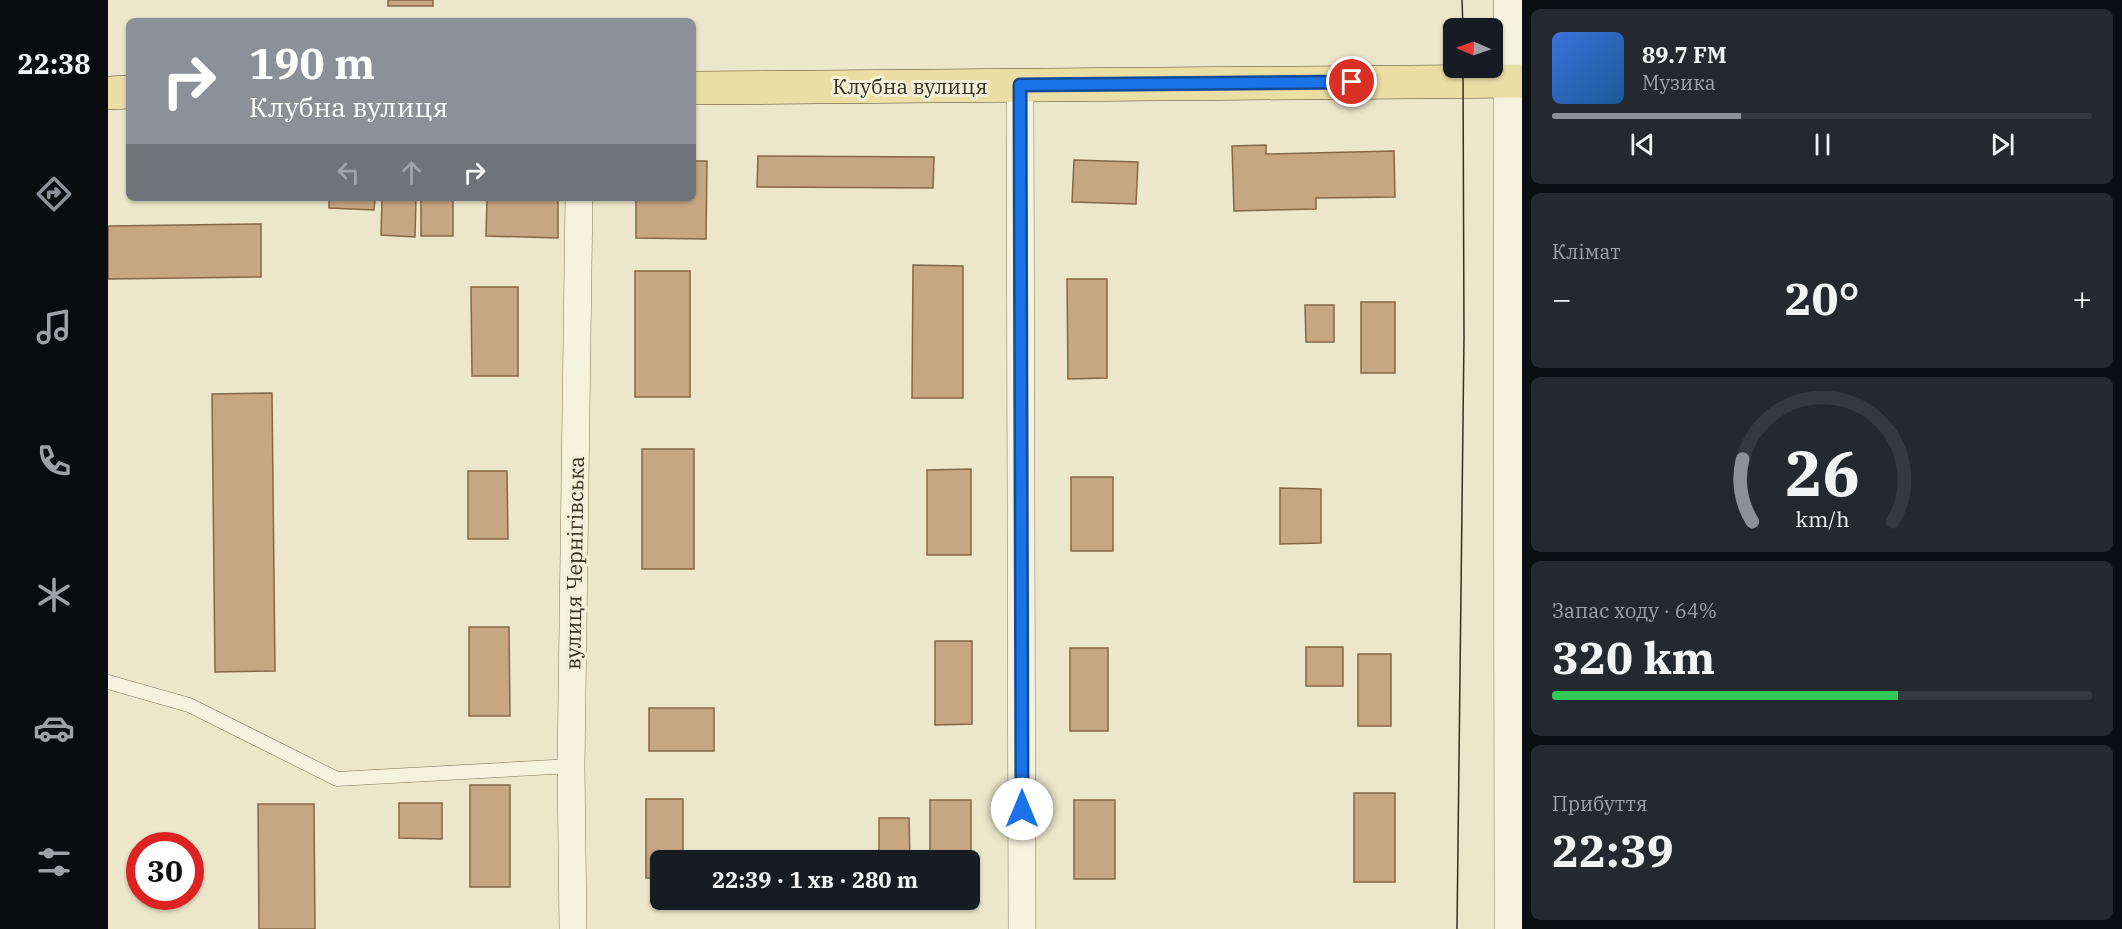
<!DOCTYPE html>
<html lang="uk">
<head>
<meta charset="utf-8">
<style>
	:root { --surface:#171b24; --page:#242831; --text:#f1f3f6; --muted:#9ea1a6; --line:#363941; --accent:#8c9099 }
	body { margin:0; font-family:"IBM Plex Serif",serif; background:var(--page); color:var(--text); height:100vh; display:flex; flex-direction:column; font-size:22px; white-space:nowrap }
	* { box-sizing:border-box; margin:0 }
	p { font-size:20px; color:var(--muted) }
	.icon { flex:none; width:33px; height:33px; fill:none; stroke:currentColor; stroke-width:2; stroke-linecap:round; stroke-linejoin:round }
	.map { position:relative; flex:1; overflow:hidden }
	.details { display:flex; flex-direction:column; gap:9px; padding:9px; background:#0d0f14; width:600px }
	.details>* { flex:none }
	.guide { position:absolute; left:18px; top:18px; width:570px; height:183px; border-radius:9px; box-shadow:0 2px 4px #0004; background:#8c9099; color:#fff; overflow:hidden }
	.needle { width:39px; rotate:272deg }
	.fabs { position:absolute; left:1335px; top:18px; display:grid; gap:12px }
	.fabs a { display:grid; place-items:center; width:60px; height:60px; border-radius:9px; background:var(--surface); box-shadow:0 2px 4px #0004; font-size:30px }
	.speed { position:absolute; left:18px; top:832px; display:flex; gap:12px; font-size:30px; font-weight:700; text-align:center }
	.speed>* { display:grid; place-content:center; width:78px; height:78px; border-radius:50%; background:var(--surface); box-shadow:0 2px 4px #0004; line-height:1 }
	.speed .limit { border:9px solid #d22; background:#fff; color:#111 }
	.pin { position:absolute; display:grid; place-items:center; width:51px; height:51px; color:#fff; margin:-26px; border:3px solid #fff; border-radius:50%; box-shadow:0 2px 6px #0007 }
	.me { position:absolute; width:66px; margin:-33px; rotate:0deg; stroke-linejoin:round; filter:drop-shadow(0 0 4px #0008) }
	.turn { display:flex; align-items:center; gap:21px; height:126px; padding:0 24px; font-size:27px }
	.turn .icon { width:78px; height:78px; stroke-width:2.5 }
	.turn b { display:block; font-size:42px; line-height:51px }
	.lanes { display:flex; align-items:center; height:57px; padding:0 24px; background:#0003; justify-content:center; gap:30px; direction:ltr }
	.lanes .off { opacity:.35 }
	.big { font-size:45px; font-weight:800; line-height:1.1 }
	.details .card { flex:1; display:flex; flex-direction:column; justify-content:center; gap:9px; min-width:0; padding:0 21px; border-radius:9px; background:var(--page) }
	.details .dial { align-items:center; gap:0 }
	.dial svg { height:156px; overflow:visible; fill:none; stroke:var(--line); stroke-width:7; stroke-linecap:round; text-anchor:middle }
	.dial text { fill:var(--text); stroke:none }
	.song { display:flex; align-items:center; gap:18px }
	.cover { width:72px; height:72px; border-radius:9px; background:linear-gradient(135deg,hsl(220 70% 55%),hsl(210 70% 35%)) }
	.played { height:6px; border-radius:3px; background:linear-gradient(90deg,var(--accent) 35%,var(--line) 35%) }
	.keys { display:flex; justify-content:space-around; direction:ltr }
	.heat { display:flex; justify-content:space-between; align-items:center; font-size:33px; direction:ltr }
	.charge { height:9px; border-radius:4px; background:linear-gradient(90deg,#34c759 64%,var(--line) 0) }
	.trip { position:absolute; left:542px; top:850px; width:330px; height:60px; border-radius:9px; background:var(--surface); box-shadow:0 2px 4px #0004; font-weight:800; line-height:60px; text-align:center }
	main { display:flex; flex:1; min-height:0 }
	.tab-bar { display:flex; flex-direction:column; width:108px; justify-content:space-around; align-items:center; background:#090b0e; color:var(--muted) }
	.tab-bar .icon { width:42px; height:42px }
	.tab-bar .active { color:var(--accent) }
	.tab-bar b { font-size:27px; color:var(--text) }
	.map>svg:first-child { display:block }
	.building { fill:#c7a783; stroke:#856747; stroke-width:1.5 }
	.lines { fill:none; stroke-linecap:round; stroke-linejoin:round }
	.service-casing { stroke:#87795f; stroke-width:15 }
	.minor-casing { stroke:#87795f; stroke-width:28 }
	.tertiary-casing { stroke:#87795f; stroke-width:34 }
	.secondary-casing { stroke:#695b42; stroke-width:34 }
	.primary-casing { stroke:#564733; stroke-width:34 }
	.service { stroke:#f7f2dd; stroke-width:14 }
	.minor { stroke:#f7f2dd; stroke-width:27 }
	.tertiary { stroke:#f7f2dd; stroke-width:33 }
	.secondary { stroke:#f7f2dd; stroke-width:33 }
	.primary { stroke:#ebdea5; stroke-width:33 }
	.tram { stroke:#393022; stroke-width:1.5 }
	.route-casing { stroke:#114b97; stroke-width:15 }
	.route { stroke:#1a73e8; stroke-width:10 }
	.labels { text-anchor:middle; dominant-baseline:central; stroke-width:6; stroke-linejoin:round; paint-order:stroke }
	.street-label { font-size:21px; fill:#393022; stroke:#f4efd9 }
</style>
</head>
<body>
<main>
<nav class="tab-bar">
<b>22:38</b>
<svg class="icon active" aria-label="directions" viewBox="0 0 24 24"><path d="M12 3l9 9-9 9-9-9zM9 14v-3h6M13 9l2 2-2 2"/></svg>
<svg class="icon" aria-label="music" viewBox="0 0 24 24"><path d="M9 18V5l10-2v13"/><circle cx="6" cy="18" r="3"/><circle cx="16" cy="16" r="3"/></svg>
<svg class="icon" aria-label="phone" viewBox="0 0 24 24"><path d="M5 4h4l2 5-3 2q2 4 5 5l2-3 5 2v4C11 20 4 13 5 4z"/></svg>
<svg class="icon" aria-label="climate" viewBox="0 0 24 24"><path d="M12 3v18M4 7l16 10M4 17L20 7"/></svg>
<svg class="icon" aria-label="car" viewBox="0 0 24 24"><path d="M5 17H2v-5l4-1 3-4h7l3 4 3 1v5h-3M9 17h6M6 11h13"/><circle cx="7" cy="17" r="2"/><circle cx="17" cy="17" r="2"/></svg>
<svg class="icon" aria-label="filters" viewBox="0 0 24 24"><path d="M4 7h16M4 17h16"/><circle cx="9" cy="7" r="2"/><circle cx="15" cy="17" r="2"/></svg>
</nav>
<div class="map">
<svg width="1414" height="929" viewBox="0 0 1414 929">
	<rect width="100%" height="100%" fill="#ece6ca"/>
	<!-- building -->
	<g class="building">
		<rect x="280" y="0" width="45" height="6"/>
		<path d="M 1158,145 L 1158,154 L 1286,151 L 1287,197 L 1208,198 L 1208,209 L 1126,211 L 1124,146 Z"/>
		<path d="M 650,156 L 826,157 L 825,188 L 649,187 Z"/>
		<path d="M 966,160 L 1030,162 L 1028,204 L 964,202 Z"/>
		<path d="M 585,161 L 599,161 L 598,239 L 528,238 L 528,198 L 585,198 Z"/>
		<path d="M 221,198 L 267,198 L 266,210 L 221,208 Z"/>
		<path d="M 274,198 L 308,198 L 307,237 L 273,235 Z"/>
		<rect x="313" y="198" width="32" height="38"/>
		<path d="M 379,198 L 450,198 L 450,238 L 378,236 Z"/>
		<path d="M 153,224 L 153,277 L 0,279 L 0,226 Z"/>
		<path d="M 805,265 L 855,266 L 855,398 L 804,398 Z"/>
		<rect x="527" y="271" width="55" height="126"/>
		<path d="M 959,279 L 999,279 L 999,378 L 960,379 Z"/>
		<path d="M 363,287 L 410,287 L 410,376 L 364,376 Z"/>
		<rect x="1253" y="302" width="34" height="71"/>
		<path d="M 1197,305 L 1226,305 L 1226,342 L 1198,342 Z"/>
		<path d="M 164,393 L 167,671 L 107,672 L 104,394 Z"/>
		<rect x="534" y="449" width="52" height="120"/>
		<path d="M 863,469 L 863,555 L 819,555 L 819,470 Z"/>
		<path d="M 360,471 L 399,471 L 400,539 L 360,539 Z"/>
		<rect x="963" y="477" width="42" height="74"/>
		<path d="M 1172,488 L 1213,489 L 1213,543 L 1172,544 Z"/>
		<path d="M 361,627 L 401,627 L 402,716 L 361,716 Z"/>
		<path d="M 827,641 L 864,641 L 864,724 L 827,725 Z"/>
		<rect x="1198" y="647" width="37" height="39"/>
		<rect x="962" y="648" width="38" height="83"/>
		<rect x="1250" y="654" width="33" height="72"/>
		<rect x="541" y="708" width="65" height="43"/>
		<rect x="362" y="785" width="40" height="102"/>
		<rect x="1246" y="793" width="41" height="89"/>
		<path d="M 538,799 L 575,799 L 575,861 L 552,861 L 552,878 L 538,878 Z"/>
		<path d="M 822,800 L 863,800 L 863,880 L 861,861 L 822,861 Z"/>
		<rect x="966" y="800" width="41" height="79"/>
		<path d="M 291,803 L 334,803 L 334,839 L 291,838 Z"/>
		<path d="M 150,804 L 206,804 L 207,929 L 151,929 Z"/>
		<path d="M 771,818 L 801,818 L 802,861 L 771,861 Z"/>
	</g>
	<g class="lines">
		<!-- service casing -->
		<g class="service-casing">
			<path id="service" d="M 0,682 L 81,705 L 229,779 L 463,766"/>
		</g>
		<!-- minor casing -->
		<g class="minor-casing">
			<g id="minor">
				<path d="M 912,85 L 914,929"/>
				<path d="M 465,929 L 463,766 L 471,198"/>
			</g>
		</g>
		<!-- tertiary casing -->
		<g class="tertiary-casing">
			<path id="tertiary" d="M 1402,81 L 1403,929"/>
		</g>
		<!-- secondary casing -->
		<g class="secondary-casing">
			<path id="secondary" d="M 1402,81 L 1402,0"/>
		</g>
		<!-- primary casing -->
		<g class="primary-casing">
			<g id="primary">
				<path d="M 585,88 L 1414,81"/>
				<path d="M 0,93 L 21,92"/>
			</g>
		</g>
		<!-- service -->
		<use href="#service" class="service"/>
		<!-- minor -->
		<use href="#minor" class="minor"/>
		<!-- tertiary -->
		<use href="#tertiary" class="tertiary"/>
		<!-- secondary -->
		<use href="#secondary" class="secondary"/>
		<!-- primary -->
		<use href="#primary" class="primary"/>
		<!-- tram -->
		<g class="tram">
			<path d="M 1354,0 L 1355,28"/>
			<path d="M 1349,929 L 1356,337 L 1355,68"/>
		</g>
	</g>
	<g class="lines">
		<!-- route casing -->
		<g class="route-casing">
			<path id="route" d="M 914,809 L 912,85 L 1244,82"/>
		</g>
		<!-- route -->
		<use href="#route" class="route"/>
	</g>
	<g class="labels">
		<!-- street labels -->
		<g class="street-label">
			<text x="802" y="86">Клубна вулиця</text>
			<text transform="translate(466 563) rotate(-89)">вулиця Чернігівська</text>
		</g>
	</g>
</svg>
<div class="fabs">
<a><svg class="needle" viewBox="-14 -14 28 28"><path d="M0-13l5 13h-10z" fill="#e53935"/><path d="M0 13l5-13h-10z" fill="#9ea1a6"/></svg></a>
</div>
<div class="speed"><div class="limit">30</div></div>
<div class="pin" style="left:1244px;top:82px;background:#d93025"><svg class="icon" aria-label="arrive" viewBox="0 0 24 24"><path d="M6 21V4h12l-3 4 3 4H6"/></svg></div>
<svg class="me" style="left:914px;top:809px" viewBox="-20 -20 40 40"><circle r="19" fill="#fff"/><path d="M0-13L10 11 0 6-10 11z" fill="#1a73e8"/></svg>
<div class="trip">22:39 · 1 хв · 280 m</div>
<div class="guide">
<div class="turn"><svg class="icon" aria-label="right" viewBox="0 0 24 24"><path d="M7 20v-9h11M14 6l5 5-5 5"/></svg><div><b>190 m</b>Клубна вулиця</div></div>
<div class="lanes"><svg class="icon off" aria-label="left" viewBox="0 0 24 24"><path d="M17 20v-9H6M10 6l-5 5 5 5"/></svg><svg class="icon off" aria-label="ahead" viewBox="0 0 24 24"><path d="M12 20V5M6 11l6-6 6 6"/></svg><svg class="icon" aria-label="right" viewBox="0 0 24 24"><path d="M7 20v-9h11M14 6l5 5-5 5"/></svg></div>
</div>
</div>
<section class="details">
<div class="card">
<div class="song"><i class="cover"></i><div><b>89.7 FM</b><p>Музика</p></div></div>
<div class="played"></div>
<div class="keys"><svg class="icon" aria-label="previous" viewBox="0 0 24 24"><path d="M18 5L8 12l10 7zM5 5v14"/></svg><svg class="icon" aria-label="pause" viewBox="0 0 24 24"><path d="M8 5v14M16 5v14"/></svg><svg class="icon" aria-label="next" viewBox="0 0 24 24"><path d="M6 5l10 7-10 7zM19 5v14"/></svg></div>
</div>
<div class="card"><p>Клімат</p>
<div class="heat"><a>−</a><b class="big">20°</b><a>+</a></div>
</div>
<div class="card dial"><svg viewBox="0 0 100 80">
<path d="M14 69A42 42 0 1 1 86 69"/>
<path d="M14 69A42 42 0 0 1 9 37" stroke="#8c9099"/>
<text x="50" y="56" font-size="32" font-weight="700">26</text>
<text x="50" y="72" font-size="11">km/h</text>
</svg></div>
<div class="card"><p>Запас ходу · 64%</p><b class="big">320 km</b><div class="charge"></div></div>
<div class="card"><p>Прибуття</p><b class="big">22:39</b></div>
</section>
</main>
</body>
</html>
